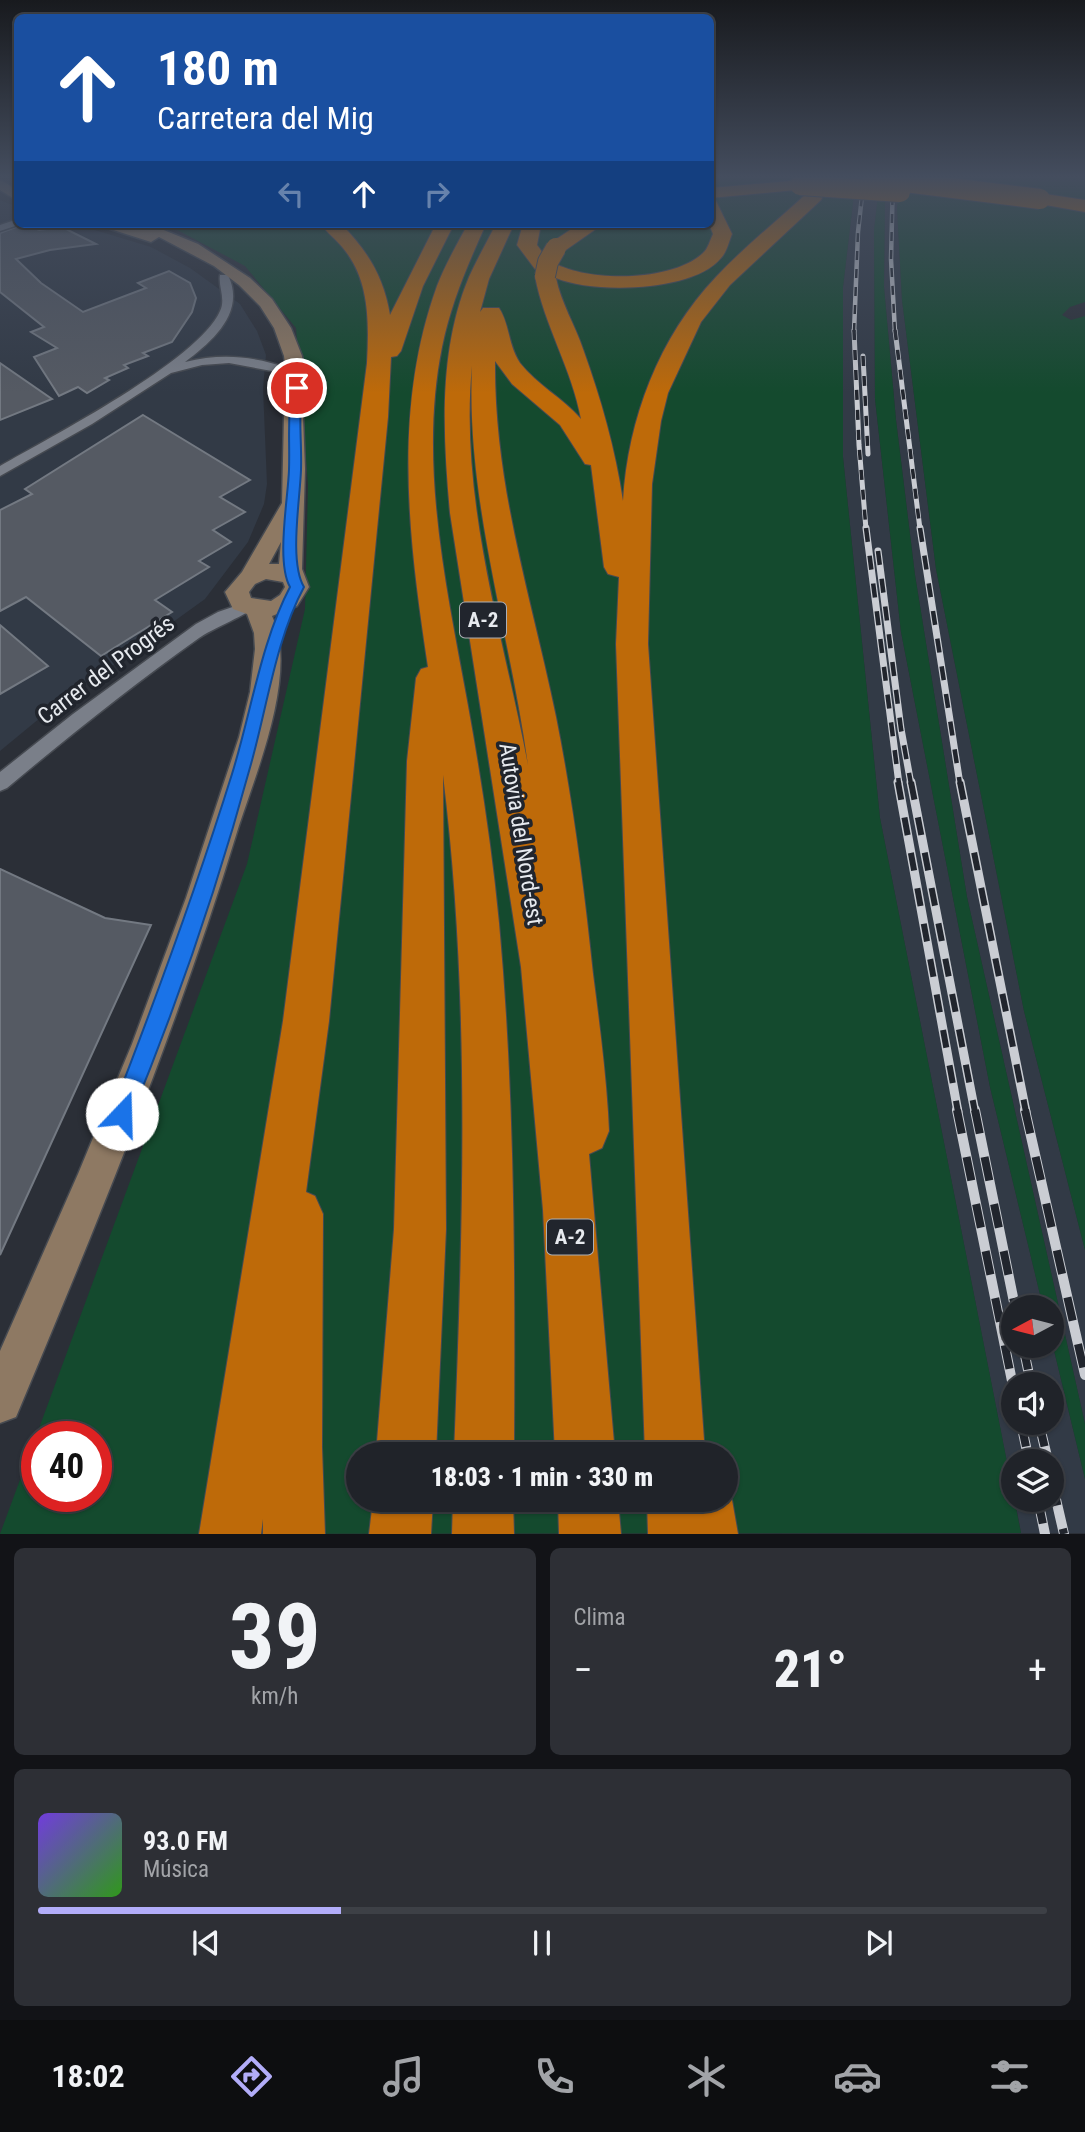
<!DOCTYPE html>
<html lang="es">
<head>
<meta charset="utf-8">
<style>
	:root { --surface:#202329; --page:#2d2f35; --text:#f1f3f6; --muted:#a2a4a8; --line:#3d4046; --accent:#b2adf9 }
	body { margin:0; font-family:"Roboto Condensed",sans-serif; background:var(--page); color:var(--text); height:100vh; display:flex; flex-direction:column; font-size:26px; white-space:nowrap }
	* { box-sizing:border-box; margin:0 }
	p { font-size:23px; color:var(--muted) }
	.icon { flex:none; width:38px; height:38px; fill:none; stroke:currentColor; stroke-width:2; stroke-linecap:round; stroke-linejoin:round }
	.map { position:relative; height:1534px; overflow:hidden }
	.details { display:flex; flex-direction:column; gap:14px; padding:14px; background:#121317; flex:1 }
	.details>* { flex:none }
	.hud { position:absolute; left:14px; top:14px; width:700px; height:214px; border-radius:10px; box-shadow:0 2px 5px #0004,0 0 0 2px var(--line); background:#1a4fa0; color:#fff; overflow:hidden }
	.needle { width:46px; rotate:263deg }
	.tools { position:absolute; left:1001px; top:1295px; display:grid; gap:14px }
	.tools a { display:grid; place-items:center; width:63px; height:63px; border-radius:50%; background:var(--surface); box-shadow:0 2px 5px #0004,0 0 0 2px var(--line); font-size:35px }
	.speed { position:absolute; left:21px; top:1421px; display:flex; gap:14px; font-size:35px; font-weight:700; text-align:center }
	.speed>* { display:grid; place-content:center; width:91px; height:91px; border-radius:50%; background:var(--surface); box-shadow:0 2px 5px #0004,0 0 0 2px var(--line); line-height:1 }
	.speed .limit { border:10px solid #d22; background:#fff; color:#111 }
	.pin { position:absolute; display:grid; place-items:center; width:60px; height:60px; color:#fff; margin:-30px; border:4px solid #fff; border-radius:50%; box-shadow:0 2px 7px #0007 }
	.me { position:absolute; width:77px; margin:-38px; rotate:21deg; stroke-linejoin:round; filter:drop-shadow(0 0 5px #0008) }
	.turn { display:flex; align-items:center; gap:24px; height:147px; padding:0 28px; font-size:32px }
	.turn .icon { width:91px; height:91px; stroke-width:2.5 }
	.turn b { display:block; font-size:49px; line-height:60px }
	.lanes { display:flex; align-items:center; height:66px; padding:0 28px; background:#0003; justify-content:center; gap:35px; direction:ltr }
	.lanes .off { opacity:.35 }
	.big { font-size:52px; font-weight:800; line-height:1.1 }
	.details .tile { flex:1; display:flex; flex-direction:column; justify-content:center; gap:10px; min-width:0; padding:0 24px; border-radius:10px; background:var(--page) }
	.details .dial { align-items:center; gap:0 }
	.dial b { font-size:91px; line-height:1 }
	.song { display:flex; align-items:center; gap:21px }
	.cover { width:84px; height:84px; border-radius:10px; background:linear-gradient(135deg,hsl(260 70% 55%),hsl(110 70% 35%)) }
	.played { height:7px; border-radius:4px; background:linear-gradient(90deg,var(--accent) 30%,var(--line) 30%) }
	.keys { display:flex; justify-content:space-around; direction:ltr }
	.heat { display:flex; justify-content:space-between; align-items:center; font-size:38px; direction:ltr }
	.details .tiles { flex:1; display:grid; gap:14px; grid-template-columns:1fr 1fr }
	.tile:last-child { grid-column:span 2 }
	.trip { position:absolute; left:346px; top:1442px; width:392px; height:70px; border-radius:35px; background:var(--surface); box-shadow:0 2px 5px #0004,0 0 0 2px var(--line); font-weight:800; line-height:70px; text-align:center }
	.tab-bar { display:flex; height:112px; justify-content:space-around; align-items:center; background:#0d0e10; color:var(--muted) }
	.tab-bar .icon { width:49px; height:49px }
	.tab-bar .selected { color:var(--accent) }
	.tab-bar b { font-size:32px; color:var(--text) }
	.map>svg:first-child { display:block }
	.built { fill:#323a46; fill-rule:evenodd }
	.green { fill:#144a2e; fill-rule:evenodd }
	.building { fill:#555a63; stroke:#737982; stroke-width:2 }
	.lines { fill:none; stroke-linecap:round; stroke-linejoin:round }
	.street-casing { stroke:#464a51; stroke-width:3 }
	.secondary-casing { stroke:#464a51; stroke-width:3 }
	.highway-casing { stroke:#464a51; stroke-width:2 }
	.street { fill:#7a7f89; fill-rule:evenodd }
	.secondary { fill:#8e7963; fill-rule:evenodd }
	.highway { fill:#be6a09; fill-rule:evenodd }
	.rail-far4-casing { stroke:#cacdd3; stroke-width:4.5 }
	.rail-far3-casing { stroke:#cacdd3; stroke-width:5 }
	.rail-far2-casing { stroke:#cacdd3; stroke-width:7 }
	.rail-far1-casing { stroke:#cacdd3; stroke-width:9 }
	.rail-casing { stroke:#cacdd3; stroke-width:10 }
	.rail-far4 { stroke:#21252d; stroke-width:2.5; stroke-dasharray:9; stroke-linecap:butt }
	.rail-far3 { stroke:#21252d; stroke-width:3.5; stroke-dasharray:10; stroke-linecap:butt }
	.rail-far2 { stroke:#21252d; stroke-width:4.5; stroke-dasharray:14; stroke-linecap:butt }
	.rail-far1 { stroke:#21252d; stroke-width:6; stroke-dasharray:18; stroke-linecap:butt }
	.rail { stroke:#21252d; stroke-width:8; stroke-dasharray:24; stroke-linecap:butt }
	.highway-bridge-casing { stroke:#464a51; stroke-width:22; stroke-linecap:butt }
	.highway-bridge { stroke:#be6a09; stroke-width:20 }
	.route { fill:#1a73e8; stroke:#114b97; stroke-width:2 }
	.labels { text-anchor:middle; dominant-baseline:central; stroke-width:7; stroke-linejoin:round; paint-order:stroke }
	.shield { fill:#21252d; stroke:#acafb5; stroke-width:2 }
	.shield-label { font-size:21px; font-weight:bold; fill:#e7eaef }
	.street-label { font-size:23px; fill:#e7eaef; stroke:#21252d }
</style>
</head>
<body>
<div class="map">
<svg width="1085" height="1534" viewBox="0 0 1085 1534">
	<rect width="100%" height="100%" fill="#2b2f37"/>
	<!-- built -->
	<g class="built">
		<path d="M 856,178 L 880,178 L 874,230 L 875,399 L 901,632 L 990,1087 L 1043,1307 L 1013,1307 L 1013,1346 L 1052,1346 L 1052,1342 L 1085,1479 L 1085,1533 L 1021,1533 L 1015,1500 L 1052,1500 L 1052,1461 L 1013,1461 L 1013,1493 L 880,818 L 843,457 L 843,287 ZM 1013,1384 L 1052,1384 L 1052,1423 L 1013,1423 Z"/>
		<path d="M 901,178 L 897,208 L 902,300 L 936,569 L 1024,1011 L 1085,1250 L 1085,1424 L 967,897 L 915,575 L 896,420 L 884,287 L 885,197 Z"/>
		<path d="M 0,200 L 17,207 L 18,224 L 75,224 L 151,247 L 190,268 L 240,304 L 257,331 L 266,355 L 263,388 L 267,484 L 264,504 L 248,542 L 205,599 L 40,718 L 0,751 Z"/>
	</g>
	<!-- green -->
	<g class="green">
		<path d="M 711,178 L 856,178 L 843,287 L 843,457 L 880,818 L 1021,1533 L 0,1534 L 247,864 L 305,609 L 308,485 L 296,328 L 245,266 L 166,224 L 710,224 ZM 37,1437 L 96,1437 L 96,1496 L 37,1496 ZM 359,1454 L 726,1454 L 726,1500 L 359,1500 Z"/>
		<path d="M 880,178 L 885,197 L 884,287 L 896,420 L 915,575 L 967,897 L 1085,1424 L 1085,1479 L 1052,1342 L 1052,1307 L 1043,1307 L 990,1087 L 901,632 L 875,399 L 874,230 Z"/>
		<path d="M 901,178 L 1085,178 L 1085,302 L 1070,307 L 1062,315 L 1071,320 L 1085,316 L 1085,1250 L 1024,1011 L 936,569 L 902,300 L 897,208 Z"/>
	</g>
	<!-- building -->
	<g class="building">
		<path d="M 24,224 L 39,230 L 62,227 L 96,244 L 50,250 L 16,259 L 41,283 L 83,312 L 146,288 L 138,283 L 169,271 L 190,283 L 196,298 L 192,312 L 172,342 L 143,353 L 148,356 L 124,365 L 128,368 L 105,378 L 109,380 L 87,393 L 78,387 L 59,396 L 34,357 L 57,348 L 31,332 L 44,327 L 0,292 L 0,233 Z"/>
		<path d="M 0,363 L 52,399 L 0,420 Z"/>
		<path d="M 143,415 L 250,480 L 220,497 L 245,512 L 213,530 L 231,542 L 199,561 L 209,567 L 155,600 L 172,612 L 101,656 L 26,597 L 0,611 L 0,510 L 32,494 L 25,489 Z"/>
		<path d="M 0,625 L 48,666 L 0,694 Z"/>
		<path d="M 0,869 L 105,918 L 151,925 L 0,1255 Z"/>
	</g>
	<g class="lines">
		<!-- street casing -->
		<g class="street-casing">
			<g id="street">
				<path d="M 18,219 L 18,224 L 21,224 L 0,231 L 0,225 Z"/>
				<path d="M 220,275 L 228,275 C 246,312 213,341 185,362 C 221,353 253,356 288,368 L 288,374 L 229,363 L 202,365 L 171,373 L 92,424 L 0,476 L 0,466 C 49,438 199,360 220,311 C 226,299 218,286 220,275 Z"/>
				<path d="M 247,602 L 255,607 C 252,612 210,630 199,638 C 133,685 69,736 7,788 L 0,791 L 0,772 L 73,714 L 196,624 L 218,612 Z"/>
			</g>
		</g>
		<!-- secondary casing -->
		<g class="secondary-casing">
			<g id="secondary">
				<path d="M 0,180 L 18,190 L 18,201 L 0,190 Z"/>
				<path d="M 102,224 L 149,224 L 198,244 L 250,278 L 272,299 L 291,328 L 302,356 L 306,388 L 303,417 L 305,469 L 302,569 L 309,587 L 297,606 L 272,616 C 299,673 255,775 237,832 C 176,1032 97,1224 16,1417 L 0,1423 L 0,1351 L 78,1174 L 132,1044 L 186,898 L 239,737 L 250,692 L 255,649 L 254,633 L 247,614 L 233,609 L 225,592 L 242,572 L 282,503 L 284,417 L 288,388 L 284,356 L 274,328 L 260,306 L 239,285 L 214,266 L 159,237 L 151,242 L 104,227 ZM 281,542 L 279,564 L 269,564 ZM 266,579 L 283,582 L 285,587 L 280,595 L 271,601 L 251,598 L 249,592 L 255,584 Z"/>
			</g>
		</g>
		<!-- highway casing -->
		<g class="highway-casing">
			<g id="highway">
				<path d="M 815,178 L 833,178 L 821,200 L 730,285 L 701,322 L 668,393 L 661,421 L 652,484 L 648,644 L 705,1454 L 645,1454 L 616,644 L 619,577 L 608,574 L 604,567 L 591,465 L 585,464 L 560,425 L 512,384 L 495,361 C 494,486 531,596 556,717 C 573,802 584,888 593,974 C 599,1020 605,1066 608,1112 L 609,1131 L 602,1148 L 589,1154 L 615,1454 L 555,1454 L 543,1210 L 521,967 L 450,513 C 443,435 438,351 469,277 C 477,259 487,242 496,224 L 514,224 L 489,279 L 480,312 L 483,308 L 499,308 C 510,325 508,345 520,363 C 537,385 563,398 581,419 C 572,369 544,325 535,276 L 539,271 L 535,269 L 517,245 L 523,224 L 541,224 L 537,245 C 541,250 545,258 551,261 C 585,283 673,282 703,253 C 708,249 710,240 713,234 L 709,224 L 710,200 L 716,201 L 732,234 C 729,241 727,252 721,258 C 694,292 593,294 556,278 C 561,303 575,325 583,349 C 601,399 615,448 623,501 C 628,419 659,337 716,277 C 744,247 777,221 807,193 ZM 472,366 C 466,502 510,631 528,765 C 503,635 459,499 472,366 Z"/>
				<path d="M 800,180 L 809,185 L 806,189 L 710,198 L 710,188 Z"/>
				<path d="M 1000,187 L 1085,200 L 1085,212 L 994,196 L 991,192 L 994,188 Z"/>
				<path d="M 321,224 L 341,224 C 367,250 384,277 390,315 L 436,224 L 454,224 L 423,286 L 401,351 L 397,356 L 391,357 L 388,417 L 329,1021 L 306,1192 L 315,1196 L 323,1214 L 322,1447 L 325,1534 L 263,1534 L 263,1519 L 261,1534 L 199,1534 L 283,1021 L 367,363 C 369,323 370,280 343,248 C 336,239 327,233 321,224 Z"/>
				<path d="M 468,224 L 486,224 C 468,264 451,303 442,347 C 418,465 447,590 468,706 C 481,778 492,850 499,923 C 515,1099 515,1277 514,1454 L 454,1454 C 463,1228 471,1000 443,775 L 446,1229 L 436,1454 L 376,1454 L 394,1229 L 407,761 L 416,678 L 421,669 L 428,667 C 409,541 392,410 437,286 C 445,265 457,244 468,224 Z"/>
				<path d="M 579,224 L 603,224 L 563,252 L 549,252 L 546,248 L 549,244 Z"/>
				<path d="M 726,1485 L 732,1500 L 738,1534 L 648,1534 L 647,1500 L 726,1500 Z"/>
				<path d="M 373,1500 L 433,1500 L 431,1534 L 369,1534 Z"/>
				<path d="M 453,1500 L 513,1500 L 514,1534 L 452,1534 Z"/>
				<path d="M 558,1500 L 618,1500 L 621,1534 L 559,1534 Z"/>
			</g>
		</g>
		<!-- street -->
		<use href="#street" class="street"/>
		<!-- secondary -->
		<use href="#secondary" class="secondary"/>
		<!-- highway -->
		<use href="#highway" class="highway"/>
		<!-- rail-far4 casing -->
		<g class="rail-far4-casing">
			<g id="rail-far4">
				<path d="M 893,178 L 891,259 L 895,332"/>
				<path d="M 854,332 L 858,232 L 864,178"/>
			</g>
		</g>
		<!-- rail-far3 casing -->
		<g class="rail-far3-casing">
			<g id="rail-far3">
				<path d="M 854,330 L 859,445 L 866,529"/>
				<path d="M 895,330 L 920,529"/>
				<path d="M 863,356 L 868,454"/>
			</g>
		</g>
		<!-- rail-far2 casing -->
		<g class="rail-far2-casing">
			<g id="rail-far2">
				<path d="M 866,528 L 899,784"/>
				<path d="M 920,528 L 960,784"/>
				<path d="M 878,551 L 901,729 L 911,784"/>
			</g>
		</g>
		<!-- rail-far1 casing -->
		<g class="rail-far1-casing">
			<g id="rail-far1">
				<path d="M 898,782 L 958,1112"/>
				<path d="M 911,782 L 975,1112"/>
				<path d="M 960,782 L 1026,1112"/>
			</g>
		</g>
		<!-- rail casing -->
		<g class="rail-casing">
			<g id="rail">
				<path d="M 957,1110 L 1013,1386"/>
				<path d="M 975,1110 L 1015,1307"/>
				<path d="M 1025,1110 L 1085,1375"/>
				<path d="M 1023,1346 L 1031,1384"/>
				<path d="M 1021,1423 L 1029,1461"/>
				<path d="M 1039,1423 L 1048,1461"/>
				<path d="M 1052,1482 L 1064,1534"/>
				<path d="M 1038,1500 L 1045,1534"/>
			</g>
		</g>
		<!-- rail-far4 -->
		<use href="#rail-far4" class="rail-far4"/>
		<!-- rail-far3 -->
		<use href="#rail-far3" class="rail-far3"/>
		<!-- rail-far2 -->
		<use href="#rail-far2" class="rail-far2"/>
		<!-- rail-far1 -->
		<use href="#rail-far1" class="rail-far1"/>
		<!-- rail -->
		<use href="#rail" class="rail"/>
		<!-- highway-bridge casing -->
		<g class="highway-bridge-casing">
			<g id="highway-bridge">
				<path d="M 873,178 L 1040,199"/>
				<path d="M 800,185 L 900,192"/>
				<path d="M 545,276 L 548,262 L 556,248"/>
			</g>
		</g>
		<!-- highway-bridge -->
		<use href="#highway-bridge" class="highway-bridge"/>
	</g>
	<!-- sky -->
	<linearGradient id="sky" x2="0" y2="1"><stop stop-color="#181a1e"/><stop offset="0.45" stop-color="#444d5e"/><stop offset="1" stop-color="#444d5e" stop-opacity="0"/></linearGradient>
	<rect width="1085" height="393" fill="url(#sky)"/>
	<!-- route -->
	<path class="route" d="M 297,385 L 302,388 C 298,416 302,442 301,470 C 300,500 289,562 304,587 C 276,639 267,707 251,764 C 218,885 177,1005 129,1121 L 122,1124 L 114,1121 L 111,1114 C 155,1001 196,889 232,774 C 251,713 261,642 290,587 C 276,562 288,499 289,470 C 290,442 287,416 292,388 Z"/>
	<g class="labels">
		<!-- shield labels -->
		<g class="shield">
			<rect x="460" y="602.5" width="46" height="35" rx="5"/>
			<rect x="547" y="1219.5" width="46" height="35" rx="5"/>
		</g>
		<g class="shield-label">
			<text x="483" y="620">A-2</text>
			<text x="570" y="1237">A-2</text>
		</g>
		<!-- street labels -->
		<g class="street-label">
			<text transform="translate(106 670) rotate(-37)">Carrer del Progrés</text>
			<text transform="translate(521 834) rotate(81)">Autovia del Nord-est</text>
		</g>
	</g>
</svg>
<div class="tools">
<a><svg class="needle" viewBox="-14 -14 28 28"><path d="M0-13l5 13h-10z" fill="#e53935"/><path d="M0 13l5-13h-10z" fill="#a2a4a8"/></svg></a>
<a><svg class="icon" aria-label="sound" viewBox="0 0 24 24"><path d="M4 9h4l5-4v14l-5-4H4zM17 9q2 3 0 6"/></svg></a>
<a><svg class="icon" aria-label="layers" viewBox="0 0 24 24"><path d="M12 4l9 5-9 5-9-5zM3 14l9 5 9-5"/></svg></a>
</div>
<div class="speed"><div class="limit">40</div></div>
<div class="pin" style="left:297px;top:388px;background:#d93025"><svg class="icon" aria-label="arrive" viewBox="0 0 24 24"><path d="M6 21V4h12l-3 4 3 4H6"/></svg></div>
<svg class="me" style="left:122px;top:1114px" viewBox="-20 -20 40 40"><circle r="19" fill="#fff"/><path d="M0-13L10 11 0 6-10 11z" fill="#1a73e8"/></svg>
<div class="trip">18:03 · 1 min · 330 m</div>
<div class="hud">
<div class="turn"><svg class="icon" aria-label="ahead" viewBox="0 0 24 24"><path d="M12 20V5M6 11l6-6 6 6"/></svg><div><b>180 m</b>Carretera del Mig</div></div>
<div class="lanes"><svg class="icon off" aria-label="left" viewBox="0 0 24 24"><path d="M17 20v-9H6M10 6l-5 5 5 5"/></svg><svg class="icon" aria-label="ahead" viewBox="0 0 24 24"><path d="M12 20V5M6 11l6-6 6 6"/></svg><svg class="icon off" aria-label="right" viewBox="0 0 24 24"><path d="M7 20v-9h11M14 6l5 5-5 5"/></svg></div>
</div>
</div>
<section class="details">
<div class="tiles">
<div class="tile dial"><b>39</b><p>km/h</p></div>
<div class="tile"><p>Clima</p>
<div class="heat"><a>−</a><b class="big">21°</b><a>+</a></div>
</div>
<div class="tile">
<div class="song"><i class="cover"></i><div><b>93.0 FM</b><p>Música</p></div></div>
<div class="played"></div>
<div class="keys"><svg class="icon" aria-label="previous" viewBox="0 0 24 24"><path d="M18 5L8 12l10 7zM5 5v14"/></svg><svg class="icon" aria-label="pause" viewBox="0 0 24 24"><path d="M8 5v14M16 5v14"/></svg><svg class="icon" aria-label="next" viewBox="0 0 24 24"><path d="M6 5l10 7-10 7zM19 5v14"/></svg></div>
</div>
</div>
</section>
<nav class="tab-bar">
<b>18:02</b>
<svg class="icon selected" aria-label="directions" viewBox="0 0 24 24"><path d="M12 3l9 9-9 9-9-9zM9 14v-3h6M13 9l2 2-2 2"/></svg>
<svg class="icon" aria-label="music" viewBox="0 0 24 24"><path d="M9 18V5l10-2v13"/><circle cx="6" cy="18" r="3"/><circle cx="16" cy="16" r="3"/></svg>
<svg class="icon" aria-label="phone" viewBox="0 0 24 24"><path d="M5 4h4l2 5-3 2q2 4 5 5l2-3 5 2v4C11 20 4 13 5 4z"/></svg>
<svg class="icon" aria-label="climate" viewBox="0 0 24 24"><path d="M12 3v18M4 7l16 10M4 17L20 7"/></svg>
<svg class="icon" aria-label="car" viewBox="0 0 24 24"><path d="M5 17H2v-5l4-1 3-4h7l3 4 3 1v5h-3M9 17h6M6 11h13"/><circle cx="7" cy="17" r="2"/><circle cx="17" cy="17" r="2"/></svg>
<svg class="icon" aria-label="filters" viewBox="0 0 24 24"><path d="M4 7h16M4 17h16"/><circle cx="9" cy="7" r="2"/><circle cx="15" cy="17" r="2"/></svg>
</nav>
</body>
</html>
